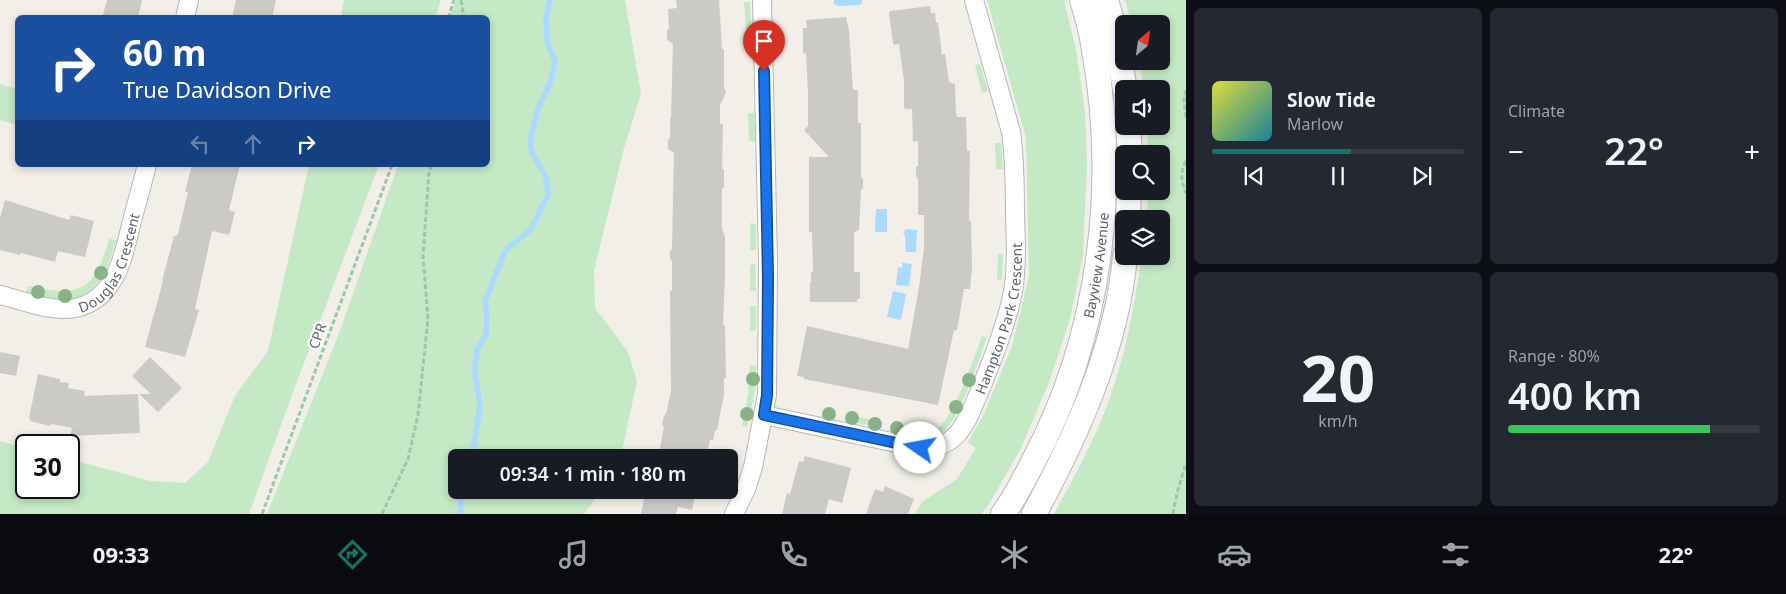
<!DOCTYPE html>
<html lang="en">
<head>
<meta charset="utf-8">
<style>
	:root { --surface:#171b24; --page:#242831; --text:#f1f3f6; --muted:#9ea1a6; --line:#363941; --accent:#0f766e }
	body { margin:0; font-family:"Noto Sans",sans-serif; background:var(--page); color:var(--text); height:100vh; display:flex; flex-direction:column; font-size:19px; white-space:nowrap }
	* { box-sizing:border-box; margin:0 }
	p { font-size:16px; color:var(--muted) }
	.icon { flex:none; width:28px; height:28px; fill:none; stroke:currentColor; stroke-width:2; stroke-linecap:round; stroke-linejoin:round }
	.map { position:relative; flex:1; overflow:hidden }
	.details { display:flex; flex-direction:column; gap:8px; padding:8px; background:#0d0f14; width:600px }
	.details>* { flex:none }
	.banner { position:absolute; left:15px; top:15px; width:475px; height:152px; border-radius:8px; box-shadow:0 2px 8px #0003; background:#1a4fa0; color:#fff; overflow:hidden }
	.needle { width:32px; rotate:29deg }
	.buttons { position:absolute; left:1115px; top:15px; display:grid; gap:10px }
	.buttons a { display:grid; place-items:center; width:55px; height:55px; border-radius:8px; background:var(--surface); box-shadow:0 2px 8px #0003; font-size:25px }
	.speed { position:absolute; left:15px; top:434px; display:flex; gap:10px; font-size:25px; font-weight:700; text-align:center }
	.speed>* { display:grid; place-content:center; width:65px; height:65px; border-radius:50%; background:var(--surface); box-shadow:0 2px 8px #0003; line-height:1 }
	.speed .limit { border:2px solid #111; border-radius:8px; background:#fff; color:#111 }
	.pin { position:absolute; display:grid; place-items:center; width:42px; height:42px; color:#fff; margin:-51px -21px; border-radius:50% 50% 50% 0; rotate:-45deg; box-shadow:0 0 5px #0007 }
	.pin .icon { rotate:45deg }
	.me { position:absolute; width:55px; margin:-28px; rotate:282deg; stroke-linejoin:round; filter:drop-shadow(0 0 4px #0008) }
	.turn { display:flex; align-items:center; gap:18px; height:105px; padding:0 25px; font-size:22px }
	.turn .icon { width:65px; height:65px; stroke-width:2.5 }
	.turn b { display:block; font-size:35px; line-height:42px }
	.lanes { display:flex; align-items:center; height:48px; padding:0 25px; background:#0003; justify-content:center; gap:25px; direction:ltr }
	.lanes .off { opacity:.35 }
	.big { font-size:38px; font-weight:600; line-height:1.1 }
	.details .widget { flex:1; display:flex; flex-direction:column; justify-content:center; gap:8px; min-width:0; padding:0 18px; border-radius:8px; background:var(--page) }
	.details .dial { align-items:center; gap:0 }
	.dial b { font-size:65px; line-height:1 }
	.song { display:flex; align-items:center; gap:15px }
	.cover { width:60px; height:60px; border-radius:8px; background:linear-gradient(135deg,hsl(60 70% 55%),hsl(190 70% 35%)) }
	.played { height:5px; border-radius:2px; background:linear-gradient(90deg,var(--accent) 55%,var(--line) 55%) }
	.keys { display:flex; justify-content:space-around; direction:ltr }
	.heat { display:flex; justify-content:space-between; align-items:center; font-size:28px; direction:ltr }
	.charge { height:8px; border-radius:4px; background:linear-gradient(90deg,#34c759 80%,var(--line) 0) }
	.details .tiles { flex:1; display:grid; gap:8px; grid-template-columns:repeat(2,1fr) }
	.trip { position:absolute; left:448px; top:449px; width:290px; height:50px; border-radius:8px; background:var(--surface); box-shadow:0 2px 8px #0003; font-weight:600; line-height:50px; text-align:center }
	.tab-bar { display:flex; height:80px; justify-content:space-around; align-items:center; background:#090b0e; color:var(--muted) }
	.tab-bar .icon { width:35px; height:35px }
	.tab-bar .on { color:var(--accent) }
	.tab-bar b { font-size:22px; color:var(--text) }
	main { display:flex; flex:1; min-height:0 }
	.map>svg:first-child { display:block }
	.green { fill:#c5e8c5 }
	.water { fill:#aadaff }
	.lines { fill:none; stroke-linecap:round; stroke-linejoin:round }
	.stream { stroke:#aadaff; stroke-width:5.5 }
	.building { fill:#cccac5 }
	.street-casing { stroke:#b5b8bc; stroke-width:20 }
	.secondary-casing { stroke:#b6babf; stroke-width:26 }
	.path { stroke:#9cc7a9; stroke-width:3; stroke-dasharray:5 2.5; stroke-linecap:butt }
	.street { stroke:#fff; stroke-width:18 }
	.secondary { stroke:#fff; stroke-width:24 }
	.tree { fill:#89b387 }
	.route-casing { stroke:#114b97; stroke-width:12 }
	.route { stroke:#1a73e8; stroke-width:9 }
	.labels { text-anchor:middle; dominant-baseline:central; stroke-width:4.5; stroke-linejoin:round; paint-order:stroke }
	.street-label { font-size:14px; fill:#5f6368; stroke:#fff }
</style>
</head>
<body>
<main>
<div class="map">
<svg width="1186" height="514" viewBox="0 0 1186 514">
	<rect width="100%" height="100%" fill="#f1efe8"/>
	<!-- green -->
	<g class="green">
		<path d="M 344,0 L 441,0 L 435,17 L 341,17 Z"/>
		<path d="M 456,0 L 625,0 L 641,94 L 624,148 L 594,271 L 595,308 L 628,352 L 637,381 L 621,456 L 621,458 L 456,458 L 456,490 L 602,490 L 584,514 L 267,514 L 341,328 L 398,165 L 488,165 L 488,18 L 449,17 Z"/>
		<path d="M 987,0 L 1064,0 L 1076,50 L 1085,111 L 1087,165 L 1083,255 L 1070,319 L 1048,385 L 1020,450 L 989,504 L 981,514 L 915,514 L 922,502 L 957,479 L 976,448 L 968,442 L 984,414 L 1012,346 L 1029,276 L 1026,138 Z"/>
		<path d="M 1125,0 L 1186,0 L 1186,514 L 1054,514 C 1078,470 1102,427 1116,379 C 1129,339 1135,297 1142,256 L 1161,256 L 1161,219 L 1146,219 L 1149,191 L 1161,191 L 1161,154 L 1148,154 L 1147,126 L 1161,126 L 1161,89 L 1143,89 L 1140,61 L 1161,61 L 1161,24 L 1132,24 Z"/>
		<path d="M 744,2 L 750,2 L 751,27 L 746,28 Z"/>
		<path d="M 980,64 L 988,91 L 982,93 L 975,65 Z"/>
		<path d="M 0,84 L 17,89 L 17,125 L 0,120 Z"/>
		<path d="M 748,113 L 755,113 L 755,141 L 749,141 Z"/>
		<path d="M 995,143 L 1001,143 L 1003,169 L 996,169 Z"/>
		<path d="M 309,165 L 379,165 L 293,392 L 249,514 L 0,514 L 0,441 L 26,448 L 26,488 L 69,488 L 69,459 L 151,481 L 185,483 L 208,462 L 235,396 L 268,351 Z"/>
		<path d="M 750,223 L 756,224 L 756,250 L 750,250 Z"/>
		<path d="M 109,239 L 116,240 C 109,265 99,297 68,300 C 54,301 39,296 26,293 L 28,286 C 80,298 95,291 109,239 Z"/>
		<path d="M 998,254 L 1003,254 L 1002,280 L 997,279 Z"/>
		<path d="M 755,264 L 756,291 L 750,291 L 750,265 Z"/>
		<rect x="750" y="306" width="6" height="25"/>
		<path d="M 982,336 L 987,338 C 979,360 959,420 942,433 C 934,438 924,437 915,435 L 916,429 C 924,430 932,432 939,427 C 954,416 975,355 982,336 Z"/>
		<path d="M 750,365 L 756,365 L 756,387 L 747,427 L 742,426 L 748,395 Z"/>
		<path d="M 848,415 L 878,421 L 877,427 L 847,421 Z"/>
	</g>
	<!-- water -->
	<g class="water">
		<path d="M 834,0 L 862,0 L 862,3 L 860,5 L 838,6 L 834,4 Z"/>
		<path d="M 876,209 L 887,209 L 887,232 L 875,232 Z"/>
		<path d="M 906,229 L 917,230 L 916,252 L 906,252 L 905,235 L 903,233 Z"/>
		<path d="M 902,263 L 912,264 L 909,286 L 896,285 L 898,267 L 902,268 Z"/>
		<path d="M 893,291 L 906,294 L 901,320 L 887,317 Z"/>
	</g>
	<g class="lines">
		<!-- stream -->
		<g class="stream">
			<path d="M 472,458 L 480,405 L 475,372 L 477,350 L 486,334 L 487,316 L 485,301 L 505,251 L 531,229 L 548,195 L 546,177 L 532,153 L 530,141 L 538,108 L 550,83 L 555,62 L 547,41 L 546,17 L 550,0"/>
			<path d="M 458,514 L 461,510 L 460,490"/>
		</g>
	</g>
	<!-- building -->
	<g class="building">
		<path d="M 107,0 L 142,0 L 138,18 L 102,18 Z"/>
		<path d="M 236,0 L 276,0 L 272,18 L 232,18 Z"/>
		<path d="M 676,0 L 719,0 L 722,49 L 724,49 L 724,87 L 726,93 L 720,105 L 720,124 L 723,124 L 722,169 L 724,169 L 724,188 L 722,188 L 722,229 L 725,237 L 725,276 L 723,325 L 725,325 L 726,378 L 724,378 L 724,395 L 717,430 L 715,430 L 713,440 L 710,440 L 706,458 L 658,458 L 664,427 L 662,424 L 664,416 L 666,414 L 671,391 L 670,301 L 670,292 L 672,290 L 672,262 L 670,259 L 670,251 L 672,249 L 674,153 L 668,149 L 668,140 L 670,138 L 670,118 L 671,118 L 673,44 L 667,40 L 667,31 L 669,28 L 668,9 L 677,8 Z"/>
		<path d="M 930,6 L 931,13 L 935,13 L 936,23 L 938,22 L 942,55 L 945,54 L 949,82 L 955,84 L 956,114 L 957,114 L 957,117 L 966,117 L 967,151 L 970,151 L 969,221 L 971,221 L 972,268 L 970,289 L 964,289 L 957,330 L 954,330 L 938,405 L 804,379 L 804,377 L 797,376 L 807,326 L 908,349 L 919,287 L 924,248 L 924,215 L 918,215 L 918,178 L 916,176 L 916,167 L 918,166 L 918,141 L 913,142 L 912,109 L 905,109 L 904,107 L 904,81 L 899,44 L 894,45 L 893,43 L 889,14 L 890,11 Z"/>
		<path d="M 846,17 L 849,30 L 853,90 L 858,90 L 858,123 L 861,123 L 861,177 L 863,179 L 863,188 L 861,190 L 859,230 L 854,232 L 854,272 L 860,272 L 860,299 L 857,299 L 857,302 L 810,302 L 810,282 L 811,282 L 811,272 L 813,272 L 812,232 L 809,232 L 809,157 L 829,157 L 804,130 L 808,126 L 808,92 L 806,54 L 803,53 L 803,28 L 807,28 L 806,20 Z"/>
		<path d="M 192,165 L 240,165 L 229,210 L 235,212 L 229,235 L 212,231 L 195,309 L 199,310 L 185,357 L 145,347 L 163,281 L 162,281 L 174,236 L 176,236 L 178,234 L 188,192 L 185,192 Z"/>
		<path d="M 5,200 L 69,220 L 71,215 L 94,221 L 85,257 L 58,251 L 55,262 L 21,253 L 20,255 L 0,250 L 0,218 Z"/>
		<path d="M 0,352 L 20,356 L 16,376 L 0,373 Z"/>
		<path d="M 150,357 L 182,388 L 158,412 L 139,394 L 151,394 L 132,376 Z"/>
		<path d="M 38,374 L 60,379 L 60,382 L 69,383 L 68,388 L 85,391 L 84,396 L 138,394 L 140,433 L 70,436 L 72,428 L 52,424 L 49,426 L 30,421 L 30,419 L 29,418 Z"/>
		<path d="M 805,456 L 851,468 L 842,503 L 829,499 L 825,514 L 782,514 L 787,493 L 790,494 L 799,461 L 803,462 Z"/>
		<path d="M 885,486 L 914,499 L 908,514 L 866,514 L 875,489 L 883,492 Z"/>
		<path d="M 646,490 L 696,490 L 692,510 L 678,507 L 676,514 L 641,514 Z"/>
	</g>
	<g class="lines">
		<!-- street casing -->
		<g class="street-casing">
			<g id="street">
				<path d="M 185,18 L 189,0"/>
				<path id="s1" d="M 0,295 C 22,300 53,313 75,308 C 115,300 123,258 131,225 C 136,205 142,185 147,165"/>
				<path id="s2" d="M 764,415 L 920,448 C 960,449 967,420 980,390 C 993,358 1006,326 1013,292 C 1017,267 1016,241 1015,216 C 1015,188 1015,160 1011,132 L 974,0"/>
				<path d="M 734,514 L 746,489 L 753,467 L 767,395 L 768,259 L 762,0"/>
			</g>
		</g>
		<!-- secondary casing -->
		<g class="secondary-casing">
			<g id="secondary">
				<path d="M 1106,0 L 1113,24 L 1125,89"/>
				<path d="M 1128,126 L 1130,154"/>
				<path d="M 1128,219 L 1129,191"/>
				<path id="s3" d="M 1003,514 C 1015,498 1024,480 1033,462 C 1101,336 1119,184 1093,44 C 1091,29 1086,14 1082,0"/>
				<path d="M 1034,514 C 1077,435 1117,347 1125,256"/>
			</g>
		</g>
		<!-- path -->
		<g class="path">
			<path d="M 461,0 L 464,18"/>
			<path d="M 448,18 L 454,0"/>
			<path d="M 1186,90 L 1184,101 L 1186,117"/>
			<path d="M 1186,161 C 1180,173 1181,180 1186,193"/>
			<path d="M 262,514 L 392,165"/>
			<path d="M 382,514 L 408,459 L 418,415 L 428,319 L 423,256 L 429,173 L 432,165"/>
			<path d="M 1173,514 L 1177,493 L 1186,463"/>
		</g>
		<!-- street -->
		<use href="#street" class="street"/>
		<!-- secondary -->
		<use href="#secondary" class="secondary"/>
	</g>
	<!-- trees -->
	<g class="tree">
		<circle cx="101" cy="273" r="7"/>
		<circle cx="38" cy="292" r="7"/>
		<circle cx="65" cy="296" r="7"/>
		<circle cx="753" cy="379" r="7"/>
		<circle cx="969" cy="380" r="7"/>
		<circle cx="956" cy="407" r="7"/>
		<circle cx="747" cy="414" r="7"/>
		<circle cx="829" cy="414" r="7"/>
		<circle cx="852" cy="418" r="7"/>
		<circle cx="875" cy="424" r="7"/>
		<circle cx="897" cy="428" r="7"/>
	</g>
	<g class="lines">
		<!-- route casing -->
		<g class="route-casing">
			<path id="route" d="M 764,71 L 768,278 L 767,395 L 764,415 L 920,448"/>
		</g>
		<!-- route -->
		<use href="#route" class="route"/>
	</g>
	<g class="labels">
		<!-- street labels -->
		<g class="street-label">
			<text stroke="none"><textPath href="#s1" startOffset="138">Douglas Crescent</textPath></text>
			<text stroke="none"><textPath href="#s3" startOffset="268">Bayview Avenue</textPath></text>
			<text stroke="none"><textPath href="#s2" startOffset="325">Hampton Park Crescent</textPath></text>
			<text transform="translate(317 336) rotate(-70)">CPR</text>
		</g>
	</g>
</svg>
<div class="buttons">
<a><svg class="needle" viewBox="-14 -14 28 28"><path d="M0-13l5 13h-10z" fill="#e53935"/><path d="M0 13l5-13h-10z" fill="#9ea1a6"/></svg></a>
<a><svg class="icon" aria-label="sound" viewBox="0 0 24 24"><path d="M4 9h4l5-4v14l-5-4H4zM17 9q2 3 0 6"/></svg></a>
<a><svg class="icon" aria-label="search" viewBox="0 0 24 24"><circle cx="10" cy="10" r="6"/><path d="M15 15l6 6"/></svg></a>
<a><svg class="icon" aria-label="layers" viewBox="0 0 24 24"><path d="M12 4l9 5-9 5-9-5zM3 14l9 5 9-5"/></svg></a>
</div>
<div class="speed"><div class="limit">30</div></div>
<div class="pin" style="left:764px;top:71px;background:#d93025"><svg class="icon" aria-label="arrive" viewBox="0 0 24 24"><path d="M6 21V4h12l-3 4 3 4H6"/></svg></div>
<svg class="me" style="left:920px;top:448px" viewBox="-20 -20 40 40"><circle r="19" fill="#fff"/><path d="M0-13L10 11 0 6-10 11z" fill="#1a73e8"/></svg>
<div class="trip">09:34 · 1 min · 180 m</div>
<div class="banner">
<div class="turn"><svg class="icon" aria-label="right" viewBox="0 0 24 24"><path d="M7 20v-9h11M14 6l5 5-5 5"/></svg><div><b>60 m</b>True Davidson Drive</div></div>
<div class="lanes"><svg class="icon off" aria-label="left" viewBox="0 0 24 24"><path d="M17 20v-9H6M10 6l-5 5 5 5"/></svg><svg class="icon off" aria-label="ahead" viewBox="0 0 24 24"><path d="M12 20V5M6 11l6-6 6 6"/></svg><svg class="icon" aria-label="right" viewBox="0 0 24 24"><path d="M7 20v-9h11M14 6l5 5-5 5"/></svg></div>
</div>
</div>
<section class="details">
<div class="tiles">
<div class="widget">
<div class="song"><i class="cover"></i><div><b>Slow Tide</b><p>Marlow</p></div></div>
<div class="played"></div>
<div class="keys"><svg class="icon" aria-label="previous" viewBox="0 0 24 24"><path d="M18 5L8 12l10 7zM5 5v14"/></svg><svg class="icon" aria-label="pause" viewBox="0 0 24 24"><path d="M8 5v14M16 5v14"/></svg><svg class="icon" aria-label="next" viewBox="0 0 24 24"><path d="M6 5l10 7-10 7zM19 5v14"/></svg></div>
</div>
<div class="widget"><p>Climate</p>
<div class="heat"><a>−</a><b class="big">22°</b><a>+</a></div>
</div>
<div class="widget dial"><b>20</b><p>km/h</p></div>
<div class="widget"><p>Range · 80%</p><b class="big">400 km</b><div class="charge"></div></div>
</div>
</section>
</main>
<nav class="tab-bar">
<b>09:33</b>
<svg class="icon on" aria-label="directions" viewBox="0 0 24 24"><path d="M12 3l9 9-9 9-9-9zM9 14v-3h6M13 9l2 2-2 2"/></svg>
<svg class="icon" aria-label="music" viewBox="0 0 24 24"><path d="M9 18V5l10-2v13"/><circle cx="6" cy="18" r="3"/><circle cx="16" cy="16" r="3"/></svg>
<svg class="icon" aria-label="phone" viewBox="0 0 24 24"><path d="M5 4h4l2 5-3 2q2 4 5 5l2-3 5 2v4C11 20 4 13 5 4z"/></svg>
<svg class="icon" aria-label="climate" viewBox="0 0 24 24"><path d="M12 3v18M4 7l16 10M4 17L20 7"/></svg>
<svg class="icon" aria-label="car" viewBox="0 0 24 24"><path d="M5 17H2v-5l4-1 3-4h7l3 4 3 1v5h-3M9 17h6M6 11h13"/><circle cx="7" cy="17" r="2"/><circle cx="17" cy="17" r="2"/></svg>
<svg class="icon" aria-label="filters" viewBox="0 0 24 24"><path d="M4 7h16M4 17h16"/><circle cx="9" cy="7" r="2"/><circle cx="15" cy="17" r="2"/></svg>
<b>22°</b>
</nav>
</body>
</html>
